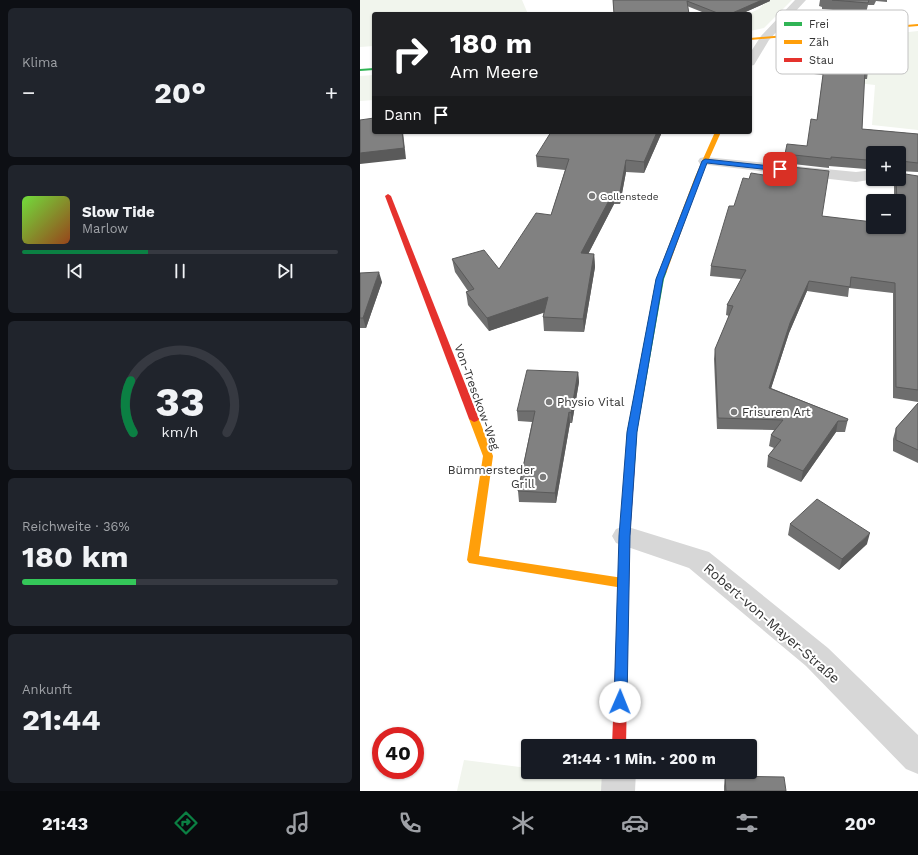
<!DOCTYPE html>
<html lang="de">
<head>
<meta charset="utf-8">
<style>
	:root { --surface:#171b24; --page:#20242c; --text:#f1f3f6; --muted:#9ea1a6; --line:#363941; --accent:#0b8043 }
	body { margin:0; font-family:"Work Sans",sans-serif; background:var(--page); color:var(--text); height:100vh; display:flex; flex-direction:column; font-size:15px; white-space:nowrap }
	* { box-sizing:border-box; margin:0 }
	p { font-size:13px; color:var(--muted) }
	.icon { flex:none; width:22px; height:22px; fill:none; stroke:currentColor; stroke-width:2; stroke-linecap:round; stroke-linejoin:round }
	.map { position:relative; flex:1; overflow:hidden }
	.details { display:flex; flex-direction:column; gap:8px; padding:8px; background:#0d0f14; width:360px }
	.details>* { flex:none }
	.hud { position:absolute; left:12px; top:12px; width:380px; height:122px; border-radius:4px; box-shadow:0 1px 3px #0004; background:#202124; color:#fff; overflow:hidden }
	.controls { position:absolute; left:506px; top:146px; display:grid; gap:8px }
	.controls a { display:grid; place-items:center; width:40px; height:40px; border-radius:4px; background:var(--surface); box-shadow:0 1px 3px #0004; font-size:20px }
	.speed { position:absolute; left:12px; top:727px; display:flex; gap:8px; font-size:20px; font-weight:700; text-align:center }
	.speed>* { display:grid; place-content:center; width:52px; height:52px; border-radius:50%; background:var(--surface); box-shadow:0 1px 3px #0004; line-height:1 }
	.speed .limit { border:6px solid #d22; background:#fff; color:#111 }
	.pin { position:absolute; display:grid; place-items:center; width:34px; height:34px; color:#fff; margin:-17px; border-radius:8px; box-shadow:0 2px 6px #0006 }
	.me { position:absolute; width:44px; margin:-22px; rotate:1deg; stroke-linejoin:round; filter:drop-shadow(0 0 3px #0008) }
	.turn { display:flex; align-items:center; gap:14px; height:84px; padding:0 12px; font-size:18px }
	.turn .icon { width:52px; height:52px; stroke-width:2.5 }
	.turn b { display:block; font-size:28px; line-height:34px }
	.then { display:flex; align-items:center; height:38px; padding:0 12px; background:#0003; gap:8px; font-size:15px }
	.big { font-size:30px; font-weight:700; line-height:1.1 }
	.details .widget { flex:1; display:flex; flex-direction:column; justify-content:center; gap:6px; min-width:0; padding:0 14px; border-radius:6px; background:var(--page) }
	.details .dial { align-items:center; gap:0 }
	.dial svg { height:104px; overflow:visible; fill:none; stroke:var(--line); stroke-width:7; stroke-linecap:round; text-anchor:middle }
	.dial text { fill:var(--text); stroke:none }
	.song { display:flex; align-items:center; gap:12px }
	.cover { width:48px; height:48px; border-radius:6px; background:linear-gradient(135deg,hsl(100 70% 55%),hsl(20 70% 35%)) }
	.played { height:4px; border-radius:2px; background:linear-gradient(90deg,var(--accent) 40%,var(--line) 40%) }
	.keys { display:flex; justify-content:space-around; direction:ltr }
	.heat { display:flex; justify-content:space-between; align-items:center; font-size:22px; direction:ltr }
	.charge { height:6px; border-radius:3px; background:linear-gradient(90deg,#34c759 36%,var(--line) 0) }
	.trip { position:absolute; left:161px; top:739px; width:236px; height:40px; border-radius:4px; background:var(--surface); box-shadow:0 1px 3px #0004; font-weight:700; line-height:40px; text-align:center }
	.menu { display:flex; height:64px; justify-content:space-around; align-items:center; background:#090b0e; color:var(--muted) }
	.menu .icon { width:28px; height:28px }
	.menu .active { color:var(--accent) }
	.menu b { font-size:18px; color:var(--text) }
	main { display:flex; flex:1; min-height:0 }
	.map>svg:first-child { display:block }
	.green { fill:#f1f5ed }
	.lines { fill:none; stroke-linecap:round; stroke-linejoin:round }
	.street { fill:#d7d7d7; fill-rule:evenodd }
	.fast { fill:#30b455; fill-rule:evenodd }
	.slow { fill:#ff9f0a; fill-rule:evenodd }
	.jam { fill:#e5322d; fill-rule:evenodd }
	.wall { fill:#6f6f6f }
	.shaded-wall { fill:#5a5a5a }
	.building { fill:#818181; stroke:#5a5a5a }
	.route { fill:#1a73e8; stroke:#114b97 }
	.poi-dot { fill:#7a7a7a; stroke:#fff; stroke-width:1.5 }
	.labels { text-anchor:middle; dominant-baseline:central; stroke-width:4; stroke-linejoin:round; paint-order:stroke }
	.far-poi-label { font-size:10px; fill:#333; stroke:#fff; text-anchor:start }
	.street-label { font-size:12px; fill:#333; stroke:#fff }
	.poi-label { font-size:12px; fill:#333; stroke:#fff; text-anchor:start }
	.near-street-label { font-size:14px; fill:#333; stroke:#fff }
	.key { fill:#fff; stroke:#c2c2c2; stroke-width:1 }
	.key-label { font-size:11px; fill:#333 }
</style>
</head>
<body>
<main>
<section class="details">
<div class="widget"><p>Klima</p>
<div class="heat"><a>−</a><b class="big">20°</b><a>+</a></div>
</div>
<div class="widget">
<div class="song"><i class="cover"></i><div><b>Slow Tide</b><p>Marlow</p></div></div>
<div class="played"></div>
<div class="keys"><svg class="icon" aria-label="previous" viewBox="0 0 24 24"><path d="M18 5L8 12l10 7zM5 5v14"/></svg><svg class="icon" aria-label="pause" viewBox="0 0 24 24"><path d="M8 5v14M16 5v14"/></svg><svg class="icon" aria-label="next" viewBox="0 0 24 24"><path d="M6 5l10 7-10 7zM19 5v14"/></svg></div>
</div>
<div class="widget dial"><svg viewBox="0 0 100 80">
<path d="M14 69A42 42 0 1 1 86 69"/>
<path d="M14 69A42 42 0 0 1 12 29" stroke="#0b8043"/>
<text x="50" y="56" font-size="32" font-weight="700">33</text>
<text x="50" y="72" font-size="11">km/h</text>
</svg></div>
<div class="widget"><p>Reichweite · 36%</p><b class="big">180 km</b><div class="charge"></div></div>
<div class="widget"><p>Ankunft</p><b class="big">21:44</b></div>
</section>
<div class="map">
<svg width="558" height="791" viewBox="0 0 558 791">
	<rect width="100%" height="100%" fill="#fff"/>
	<!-- green -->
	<g class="green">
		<path d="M 0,0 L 162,0 L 168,14 L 14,14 L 14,46 L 0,47 Z"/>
		<path d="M 407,0 L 432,0 L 404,28 L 390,31 L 390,14 L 388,14 L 399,9 Z"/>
		<path d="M 558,31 L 558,130 L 512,125 L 515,85 L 497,83 L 501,63 L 475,40 Z"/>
		<path d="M 14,75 L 14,100 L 0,101 L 0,76 Z"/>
		<path d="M 104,760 L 168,768 L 168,772 L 199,772 L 259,779 L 258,791 L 97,791 Z"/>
	</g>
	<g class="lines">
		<!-- street -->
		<g class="street">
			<path d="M 435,0 L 446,0 L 409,40 L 394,65 L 390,66 L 390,53 L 401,36 Z"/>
			<path d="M 345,157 L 496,172 L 513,170 L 513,179 L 515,179 L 496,182 L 340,164 L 338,161 L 340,158 Z"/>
			<path d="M 265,526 L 349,552 L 468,648 L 558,735 L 558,774 L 546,769 L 446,666 L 329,568 L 256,543 L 252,536 L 256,529 Z"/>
			<path d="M 242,772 L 276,772 L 275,791 L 241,791 Z"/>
		</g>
		<!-- fast -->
		<g class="fast">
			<path d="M 14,68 L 14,70 L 0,71 L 0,69 Z"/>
			<path d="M 300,269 L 306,269 L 307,271 L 304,279 L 277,432 L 275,464 L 273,467 L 267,467 L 265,464 L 267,432 L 296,279 Z"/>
		</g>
		<!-- slow -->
		<g class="slow">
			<path d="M 558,24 L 558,26 L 390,40 L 390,38 Z"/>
			<path d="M 355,132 L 361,132 L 341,177 L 307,271 L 306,273 L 300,273 L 299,271 L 335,177 Z"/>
			<path d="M 114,416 L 119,419 L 133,456 L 119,556 L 263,578 L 267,580 L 269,583 L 267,586 L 263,588 L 109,563 L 107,560 L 123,456 L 109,419 Z"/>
		</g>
		<!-- jam -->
		<g class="jam">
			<path d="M 28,194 L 31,196 L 119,419 L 117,421 L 114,422 L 109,419 L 25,196 Z"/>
			<path d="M 270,460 L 273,461 L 275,464 L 270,536 L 266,746 L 252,746 L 260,536 L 265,464 L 267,461 Z"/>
		</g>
	</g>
	<!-- wall -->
	<g class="wall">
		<path d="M 253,0 L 410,1 L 381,14 L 347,14 L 327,6 L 329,14 L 254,14 Z"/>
		<path d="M 460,0 L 527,0 L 527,2 L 516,1 L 514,5 L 508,5 L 506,13 L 462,9 L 462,7 L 459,6 Z"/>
		<path d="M 418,63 L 508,71 L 507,79 L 504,79 L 502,129 L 558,134 L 558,172 L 539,171 L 539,153 L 513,153 L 513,169 L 506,169 L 469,166 L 469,168 L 424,163 L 425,154 L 447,146 L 457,120 L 463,75 L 417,70 Z"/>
		<path d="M 302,132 L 284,173 L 266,172 L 260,204 L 254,204 L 228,254 L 234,254 L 235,267 L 224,332 L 184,331 L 183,317 L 184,312 L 129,331 L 108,305 L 106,292 L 108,291 L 95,272 L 92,259 L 139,269 L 191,215 L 205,170 L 177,167 L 176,156 L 207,133 Z"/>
		<path d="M 558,176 L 558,402 L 533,398 L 533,293 L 489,288 L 488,297 L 447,291 L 429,333 L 411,388 L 488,419 L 485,432 L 476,432 L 441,482 L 407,467 L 408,456 L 414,448 L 409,446 L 411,435 L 414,430 L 357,429 L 354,359 L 355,349 L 369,316 L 366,315 L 367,305 L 381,279 L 350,276 L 351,266 L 462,216 L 539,227 L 539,201 L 534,201 L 534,179 L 539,179 Z"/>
		<path d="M 0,273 L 22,282 L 6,328 L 0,328 Z"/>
		<path d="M 218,372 L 219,382 L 212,423 L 210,423 L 196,503 L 159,502 L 158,491 L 172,422 L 158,421 L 157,411 Z"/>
		<path d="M 558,403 L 558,463 L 533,451 L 533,439 L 536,428 Z"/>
		<path d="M 430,524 L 507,544 L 479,570 L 428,535 Z"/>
		<path d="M 365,776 L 426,791 L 364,791 L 364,786 Z"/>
	</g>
	<!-- shaded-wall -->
	<g class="shaded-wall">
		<path d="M 402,0 L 410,0 L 410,1 L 381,14 L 370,14 Z"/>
		<path d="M 42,132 L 43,132 L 46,159 L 0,164 L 0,153 Z"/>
		<path d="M 297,132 L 302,132 L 284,173 L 284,162 Z"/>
		<path d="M 266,160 L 266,172 L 260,204 L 260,192 Z"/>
		<path d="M 507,160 L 513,160 L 513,169 L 506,169 Z"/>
		<path d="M 254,191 L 254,204 L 222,266 L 221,253 Z"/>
		<path d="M 234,254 L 235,267 L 224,332 L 223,319 Z"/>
		<path d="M 19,272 L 22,282 L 6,328 L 3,318 Z"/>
		<path d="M 449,281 L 447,291 L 429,333 L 408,398 L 409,388 L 430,323 Z"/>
		<path d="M 188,297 L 189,311 L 129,331 L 127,318 Z"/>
		<path d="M 218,372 L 219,382 L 212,423 L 211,413 Z"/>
		<path d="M 209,412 L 210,423 L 196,503 L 195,493 Z"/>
		<path d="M 478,421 L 476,432 L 441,482 L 443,471 Z"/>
		<path d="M 510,533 L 507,544 L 479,570 L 482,559 Z"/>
	</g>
	<!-- building -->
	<g class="building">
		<path d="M 253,0 L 402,0 L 370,14 L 360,14 L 327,1 L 329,14 L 254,14 Z"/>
		<path d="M 472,0 L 509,0 L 508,3 Z"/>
		<path d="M 457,31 L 508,71 L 505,71 L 502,129 L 558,134 L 558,163 L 541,161 L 539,163 L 540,168 L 539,168 L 539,153 L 513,153 L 513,160 L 507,160 L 471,157 L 471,159 L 425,154 L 427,144 L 447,146 L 451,119 L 457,120 L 464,67 L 418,63 L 428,40 L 434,32 Z"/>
		<path d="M 14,118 L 14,132 L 42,132 L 44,148 L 0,153 L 0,120 Z"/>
		<path d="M 191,132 L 207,133 L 207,132 L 297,132 L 284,162 L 266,160 L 260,192 L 254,191 L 221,253 L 234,254 L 223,319 L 183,317 L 188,297 L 127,318 L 106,292 L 114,289 L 92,259 L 124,250 L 139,269 L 176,213 L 191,215 L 209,159 L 176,156 Z"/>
		<path d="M 422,166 L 469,171 L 462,216 L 513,222 L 513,227 L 539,227 L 539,201 L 537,201 L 536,179 L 539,179 L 539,173 L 558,176 L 558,390 L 536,387 L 535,283 L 491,277 L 490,287 L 449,281 L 430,323 L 409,388 L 488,419 L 487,421 L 478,421 L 443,471 L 408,456 L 421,440 L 411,435 L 423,420 L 358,418 L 355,349 L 373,306 L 367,305 L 386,270 L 351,266 L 369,206 L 374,206 L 383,178 L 389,179 L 391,173 L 410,176 L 412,171 L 421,172 Z"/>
		<path d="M 19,272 L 3,318 L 0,318 L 0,273 Z"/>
		<path d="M 167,370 L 218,372 L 211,413 L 209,412 L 195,493 L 158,491 L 175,411 L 157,411 Z"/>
		<path d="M 558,403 L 558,450 L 536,440 L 536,428 Z"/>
		<path d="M 457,499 L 510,533 L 482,559 L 430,524 Z"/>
		<path d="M 365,776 L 424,777 L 426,791 L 366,791 Z"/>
	</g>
	<!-- route -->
	<path class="route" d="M 345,159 L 420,167 L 424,169 L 420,171 L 347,163 L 303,279 L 277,432 L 270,536 L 267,702 L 265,706 L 260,708 L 256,706 L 254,702 L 259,536 L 267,432 L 296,279 L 342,161 Z"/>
	<!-- markers -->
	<g class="poi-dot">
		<circle cx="232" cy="196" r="4"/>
		<circle cx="189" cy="402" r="4"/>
		<circle cx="374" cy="412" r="4"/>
		<circle cx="183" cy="477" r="4"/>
	</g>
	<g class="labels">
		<!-- far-poi labels -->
		<g class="far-poi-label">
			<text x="240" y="196">Gollenstede</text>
		</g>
		<!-- street labels -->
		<g class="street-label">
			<text transform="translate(117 397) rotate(70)">Von-Tresckow-Weg</text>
		</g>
		<!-- poi labels -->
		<g class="poi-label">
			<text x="197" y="402">Physio Vital</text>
			<text x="382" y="412">Frisuren Art</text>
			<text x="175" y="470" text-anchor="end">Bümmersteder<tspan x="175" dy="14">Grill</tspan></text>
		</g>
		<!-- near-street labels -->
		<g class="near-street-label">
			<text transform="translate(412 623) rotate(41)">Robert-von-Mayer-Straße</text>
		</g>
	</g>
	<!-- legend -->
	<rect x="416" y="10" width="132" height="64" rx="6" class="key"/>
	<rect x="424" y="22" width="18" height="4" fill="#30b455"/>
	<rect x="424" y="40" width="18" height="4" fill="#ff9f0a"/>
	<rect x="424" y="58" width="18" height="4" fill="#e5322d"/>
	<g class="key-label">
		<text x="449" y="28">Frei</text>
		<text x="449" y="46">Zäh</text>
		<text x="449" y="64">Stau</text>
	</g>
</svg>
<div class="controls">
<a>+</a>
<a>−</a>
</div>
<div class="speed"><div class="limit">40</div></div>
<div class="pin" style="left:420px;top:169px;background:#d93025"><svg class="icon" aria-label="arrive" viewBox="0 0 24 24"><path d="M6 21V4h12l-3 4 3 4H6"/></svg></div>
<svg class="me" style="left:260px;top:702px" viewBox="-20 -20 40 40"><circle r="19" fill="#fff"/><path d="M0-13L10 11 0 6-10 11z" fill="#1a73e8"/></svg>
<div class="trip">21:44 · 1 Min. · 200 m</div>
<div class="hud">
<div class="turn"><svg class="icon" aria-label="right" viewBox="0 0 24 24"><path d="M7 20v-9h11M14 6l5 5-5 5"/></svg><div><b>180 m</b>Am Meere</div></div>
<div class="then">Dann<svg class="icon" aria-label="arrive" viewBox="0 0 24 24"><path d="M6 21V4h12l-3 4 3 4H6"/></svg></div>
</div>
</div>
</main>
<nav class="menu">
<b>21:43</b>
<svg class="icon active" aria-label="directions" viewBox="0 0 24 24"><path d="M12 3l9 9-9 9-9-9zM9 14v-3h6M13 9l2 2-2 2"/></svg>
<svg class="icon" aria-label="music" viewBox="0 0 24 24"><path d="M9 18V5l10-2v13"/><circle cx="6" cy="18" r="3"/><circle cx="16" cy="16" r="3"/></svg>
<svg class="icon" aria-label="phone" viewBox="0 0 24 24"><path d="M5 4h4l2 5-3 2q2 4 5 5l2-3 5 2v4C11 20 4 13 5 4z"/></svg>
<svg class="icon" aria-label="climate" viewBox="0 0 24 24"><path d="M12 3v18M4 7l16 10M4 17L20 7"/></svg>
<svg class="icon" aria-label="car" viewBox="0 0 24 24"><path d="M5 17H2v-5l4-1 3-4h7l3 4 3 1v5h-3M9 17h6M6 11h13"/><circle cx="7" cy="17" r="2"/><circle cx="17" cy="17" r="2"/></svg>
<svg class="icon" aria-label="filters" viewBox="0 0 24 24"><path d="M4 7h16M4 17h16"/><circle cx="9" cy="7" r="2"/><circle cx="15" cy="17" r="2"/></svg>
<b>20°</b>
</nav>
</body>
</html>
